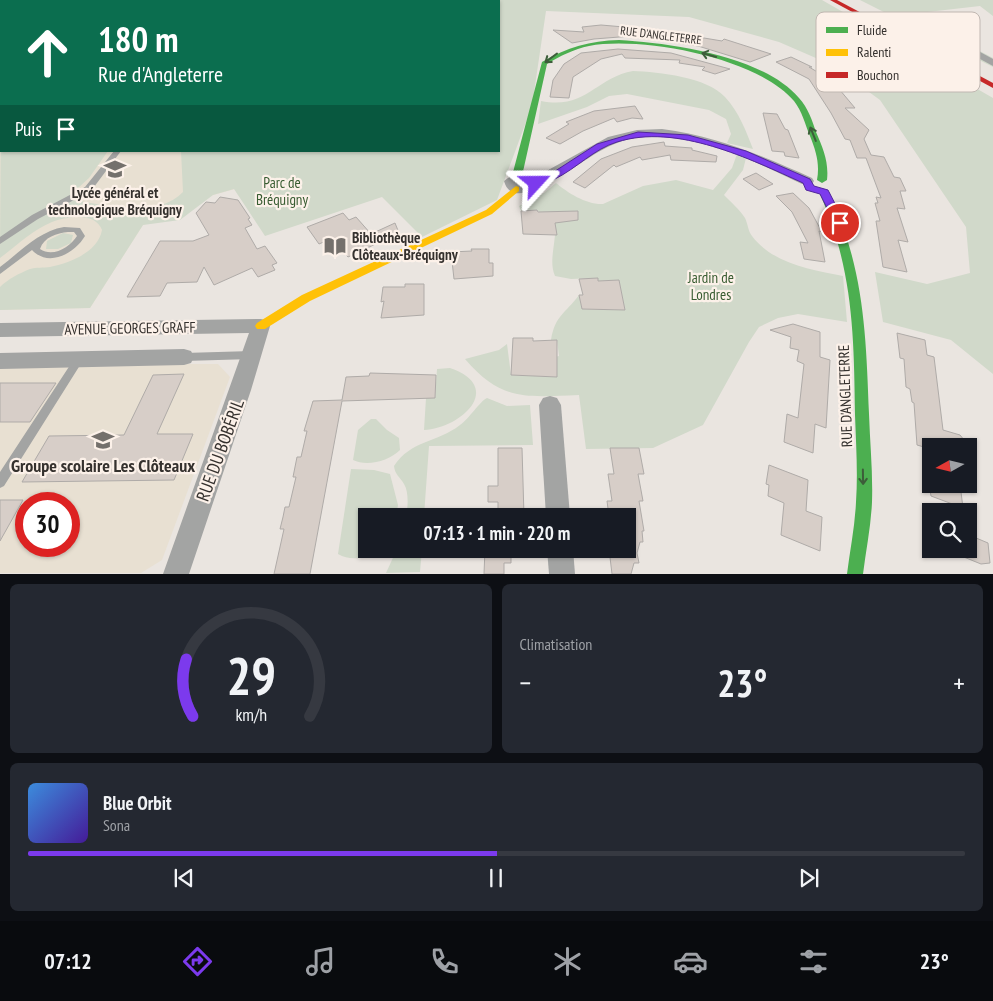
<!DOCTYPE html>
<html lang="fr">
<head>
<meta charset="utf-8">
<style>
	:root { --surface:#171b24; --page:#242831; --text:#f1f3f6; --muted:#9ea1a6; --line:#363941; --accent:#7c3aed }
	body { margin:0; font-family:"PT Sans Narrow",sans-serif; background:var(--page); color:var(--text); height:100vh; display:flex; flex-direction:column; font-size:19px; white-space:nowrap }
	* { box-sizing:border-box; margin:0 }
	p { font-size:16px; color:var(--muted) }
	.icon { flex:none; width:28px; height:28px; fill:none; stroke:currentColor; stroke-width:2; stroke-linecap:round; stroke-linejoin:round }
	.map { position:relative; height:574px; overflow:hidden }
	.sheet { display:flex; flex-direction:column; gap:10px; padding:10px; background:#0d0f14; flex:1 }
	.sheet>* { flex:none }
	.banner { position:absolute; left:0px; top:0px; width:500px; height:152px; box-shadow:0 1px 4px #0004; background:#0b6e4f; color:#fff; overflow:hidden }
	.needle { width:32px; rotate:262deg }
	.tools { position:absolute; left:922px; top:438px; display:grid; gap:10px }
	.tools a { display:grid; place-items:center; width:55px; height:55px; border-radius:0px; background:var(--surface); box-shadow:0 1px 4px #0004; font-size:25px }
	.speed { position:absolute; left:15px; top:492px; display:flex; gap:10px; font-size:25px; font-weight:700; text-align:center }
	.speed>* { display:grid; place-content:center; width:65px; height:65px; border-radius:50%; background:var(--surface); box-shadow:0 1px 4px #0004; line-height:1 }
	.speed .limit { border:8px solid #d22; background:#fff; color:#111 }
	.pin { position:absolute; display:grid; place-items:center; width:42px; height:42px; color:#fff; margin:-21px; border:2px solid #fff; border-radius:50%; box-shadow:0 1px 5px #0007 }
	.me { position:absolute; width:55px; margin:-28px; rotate:66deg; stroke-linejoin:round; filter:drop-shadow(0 0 4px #0008) }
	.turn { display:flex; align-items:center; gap:18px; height:105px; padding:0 15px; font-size:22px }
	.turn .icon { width:65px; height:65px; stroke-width:2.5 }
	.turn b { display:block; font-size:35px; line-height:42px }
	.then { display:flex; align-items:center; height:48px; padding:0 15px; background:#0003; gap:10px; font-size:19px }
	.big { font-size:38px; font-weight:600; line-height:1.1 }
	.sheet .tile { flex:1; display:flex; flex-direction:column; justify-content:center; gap:8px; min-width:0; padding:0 18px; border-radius:8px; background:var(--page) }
	.sheet .dial { align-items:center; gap:0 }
	.dial svg { height:130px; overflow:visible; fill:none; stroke:var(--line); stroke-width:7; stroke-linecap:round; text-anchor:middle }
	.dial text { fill:var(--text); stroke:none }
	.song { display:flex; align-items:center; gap:15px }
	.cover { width:60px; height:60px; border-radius:8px; background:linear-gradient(135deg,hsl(210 70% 55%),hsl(260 70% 35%)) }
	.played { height:5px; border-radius:2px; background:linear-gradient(90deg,var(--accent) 50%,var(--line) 50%) }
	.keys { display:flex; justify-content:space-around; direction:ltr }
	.heat { display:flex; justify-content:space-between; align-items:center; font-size:28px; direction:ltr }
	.sheet .tiles { flex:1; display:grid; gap:10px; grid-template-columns:1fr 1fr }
	.tile:last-child { grid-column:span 2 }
	.trip { position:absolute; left:358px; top:508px; width:278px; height:50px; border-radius:0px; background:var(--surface); box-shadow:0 1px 4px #0004; font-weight:600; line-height:50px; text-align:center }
	.dock { display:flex; height:80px; justify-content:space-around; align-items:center; background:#090b0e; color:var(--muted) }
	.dock .icon { width:35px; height:35px }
	.dock .current { color:var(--accent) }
	.dock b { font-size:22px; color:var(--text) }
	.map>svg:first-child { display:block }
	.education { fill:#e8e0d2; fill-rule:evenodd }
	.green { fill:#d1d9ca }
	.building { fill:#d7cec8; stroke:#afaba8 }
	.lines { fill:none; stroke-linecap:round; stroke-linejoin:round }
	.lane { fill:#a3a4a3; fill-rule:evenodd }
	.street { fill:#a3a4a3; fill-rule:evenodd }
	.fast { fill:#4caf50; fill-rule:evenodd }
	.slow { fill:#ffc107; fill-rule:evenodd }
	.jam { fill:#c62828; fill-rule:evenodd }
	.oneway { stroke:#3d5d3a }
	.route { fill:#7c3aed; stroke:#51269a }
	.labels { text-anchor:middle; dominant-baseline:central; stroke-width:4.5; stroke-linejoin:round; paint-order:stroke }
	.far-street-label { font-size:12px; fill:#35312e; stroke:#fcf1e9 }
	.park-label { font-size:15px; fill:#385c31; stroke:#fcf1e9 }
	.poi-label { font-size:15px; font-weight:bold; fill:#35312e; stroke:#fcf1e9 }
	.street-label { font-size:15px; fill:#35312e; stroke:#fcf1e9 }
	.near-street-label { font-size:18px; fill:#35312e; stroke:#fcf1e9 }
	.near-poi-label { font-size:18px; font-weight:bold; fill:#35312e; stroke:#fcf1e9 }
	.key { fill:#fcf1e9; stroke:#c0b7b1; stroke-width:1 }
	.key-label { font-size:14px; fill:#35312e }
</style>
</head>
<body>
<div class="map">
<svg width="993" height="574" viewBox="0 0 993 574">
	<rect width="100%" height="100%" fill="#eae5e0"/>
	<!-- education -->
	<g class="education">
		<path d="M 0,0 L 331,0 L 1,1 L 1,151 L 226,151 L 235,189 L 213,195 L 143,225 L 90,308 L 0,310 Z"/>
		<path d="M 76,364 L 218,364 L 230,377 L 162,560 L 141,573 L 0,573 L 0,367 ZM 26,504 L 69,504 L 69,546 L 26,546 Z"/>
	</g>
	<!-- green -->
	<g class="green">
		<path d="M 175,0 L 822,0 L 993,98 L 993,374 L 951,340 L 883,322 L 875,272 L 927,284 L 970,273 L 966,227 L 880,100 L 832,65 L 779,42 L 689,17 L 546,11 L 532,106 L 497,200 L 422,237 L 382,197 L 265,236 L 234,189 L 213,195 L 180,220 L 143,225 L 90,308 L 0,310 L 0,287 C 8,279 20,273 30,269 C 36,267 44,268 50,267 C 70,263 98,252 102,230 C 96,212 67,216 52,222 C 34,229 16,246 0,258 L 1,91 L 1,151 L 108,151 L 89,178 L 66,199 C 102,204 156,220 183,192 L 181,151 L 499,151 L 499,1 Z"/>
		<path d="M 860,0 L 993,0 L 993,16 L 980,6 L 910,14 L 993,58 L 993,67 Z"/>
		<path d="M 633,71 C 659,72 707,77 725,97 C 739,112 746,131 753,149 L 727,143 L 731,134 L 726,119 L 709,110 L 627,94 L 609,96 L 587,107 L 538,124 L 541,101 C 586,110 595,78 633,71 Z"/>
		<path d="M 737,154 L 746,158 L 743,170 L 724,195 C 731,202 740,210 745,218 C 748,224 748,231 752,236 C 773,264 812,270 843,276 L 847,322 L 798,314 L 778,318 L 759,327 L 749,342 L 703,425 L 653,448 L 586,449 L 579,395 C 526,397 502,402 465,359 L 499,350 L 507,344 L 511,375 L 557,377 L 555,357 L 559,356 L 557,340 L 551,340 C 555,315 566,313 579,295 L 582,309 L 625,310 L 619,280 L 598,281 L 597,278 L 571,279 L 555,276 C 548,260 557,241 555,223 L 537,210 L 521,211 L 519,206 L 544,193 L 556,183 C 568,193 587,205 603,204 L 643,186 L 676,180 L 713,190 L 732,168 Z"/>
		<path d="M 63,233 L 73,235 L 71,243 L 58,249 L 46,249 L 47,241 Z"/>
		<path d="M 450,368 C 505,387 462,428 424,430 L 426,398 L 435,398 L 437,369 Z"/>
		<path d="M 487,398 L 507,406 L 530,405 L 533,445 L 429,446 L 424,516 L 406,516 C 408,507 409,492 404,484 C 400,477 395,475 394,466 C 411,440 437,443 460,425 C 469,419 480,401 487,398 Z"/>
		<path d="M 371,419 L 376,419 L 387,430 L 399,438 L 400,450 C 389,461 367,467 353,460 L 358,430 Z"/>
		<path d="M 351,469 L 374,470 L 390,474 L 398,505 L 396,516 L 366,516 L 366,549 L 380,549 C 367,558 352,562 338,554 Z"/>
		<path d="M 397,549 L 422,549 L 420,572 L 386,573 Z"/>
	</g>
	<!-- building -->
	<g class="building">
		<path d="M 601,25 L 624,27 L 624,31 L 664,34 L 671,31 L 689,41 L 692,36 L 722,41 L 724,39 L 771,54 L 750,62 L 698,46 L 632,36 L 594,39 L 572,43 L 553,30 L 584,32 L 582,27 Z"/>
		<path d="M 618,49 L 671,53 L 730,69 L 715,74 L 702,70 L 705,67 L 679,63 L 680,60 L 625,58 L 622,54 L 601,59 L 573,77 L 569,98 L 550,97 L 553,80 L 564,64 L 581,53 Z"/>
		<path d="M 791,57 L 812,67 L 809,67 L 836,83 L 834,83 L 855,108 L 845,108 L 869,130 L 864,139 L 871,155 L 884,157 L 894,177 L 900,178 L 906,191 L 900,191 L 905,209 L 897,208 L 908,242 L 898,240 L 907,272 L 883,267 L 876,221 L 880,221 L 875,203 L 878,203 L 876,197 L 881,198 L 866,158 L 857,158 L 850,140 L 845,139 L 831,113 L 809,79 L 776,62 Z"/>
		<path d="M 635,106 L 643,119 L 632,118 L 617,122 L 614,118 L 583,131 L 560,144 L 546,138 L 569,124 L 566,122 L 594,111 Z"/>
		<path d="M 763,113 L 777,114 L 785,129 L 788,130 L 799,158 L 785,156 L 784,152 L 772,151 Z"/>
		<path d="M 664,142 L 665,146 L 692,148 L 692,150 L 717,156 L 716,162 L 671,160 L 670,155 L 642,160 L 640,157 L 616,167 L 614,165 L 585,188 L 573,182 L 601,159 L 632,147 Z"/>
		<path d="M 756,173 L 773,184 L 759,190 L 743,179 Z"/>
		<path d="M 793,193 L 809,208 L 822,232 L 819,231 L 825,262 L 804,259 L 800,242 L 808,243 L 792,212 L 776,196 Z"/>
		<path d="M 220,197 L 238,200 L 250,218 L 248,219 L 252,225 L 245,228 L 257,249 L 265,246 L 277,263 L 272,265 L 275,270 L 258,277 L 252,268 L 214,285 L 204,267 L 197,282 L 167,283 L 160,296 L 127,297 L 160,241 L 193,241 L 209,235 L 196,213 L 206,202 L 215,203 Z"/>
		<path d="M 537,210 L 538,212 L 578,211 L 578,220 L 555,223 L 557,235 L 523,234 L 521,211 Z"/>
		<path d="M 343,213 L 349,220 L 356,217 L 371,234 L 395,223 L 399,233 L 348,257 L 341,249 L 333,250 L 326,241 L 319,244 L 307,227 Z"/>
		<path d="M 471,249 L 489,249 L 489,263 L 493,263 L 493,276 L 454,279 L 451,252 L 472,251 Z"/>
		<path d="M 598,278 L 598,281 L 619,280 L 625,310 L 582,309 L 579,295 L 583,295 L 579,279 Z"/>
		<path d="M 405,284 L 424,284 L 424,315 L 381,318 L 384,301 L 381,302 L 383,287 L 405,287 Z"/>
		<path d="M 793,324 L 820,332 L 820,357 L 830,360 L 826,428 L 815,424 L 813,453 L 784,442 L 787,414 L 798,418 L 804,364 L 797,361 L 799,350 L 790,348 L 791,337 L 770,330 Z"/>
		<path d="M 897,333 L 925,340 L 927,355 L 934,357 L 943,430 L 960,435 L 969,446 L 931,446 L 931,449 L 917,445 L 914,403 L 912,402 L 910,389 L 906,387 L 904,359 L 900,358 Z"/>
		<path d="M 513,338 L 533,338 L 533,341 L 557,340 L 557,377 L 511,375 Z"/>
		<path d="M 370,373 L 436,375 L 435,398 L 342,401 L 310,574 L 274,574 L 284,529 L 280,529 L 283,517 L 285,507 L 289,507 L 296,477 L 293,477 L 297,457 L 301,457 L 307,431 L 304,431 L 313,401 L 342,400 L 346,377 L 369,376 Z"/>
		<path d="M 184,374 L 157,434 L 193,434 L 174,480 L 22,482 L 49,436 L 124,435 L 153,375 Z"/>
		<path d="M 0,383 L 56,383 L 30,422 L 0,422 Z"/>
		<path d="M 498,448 L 522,448 L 524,516 L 498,516 L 498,502 L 488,502 L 488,486 L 498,486 Z"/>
		<path d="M 610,448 L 639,448 L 644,474 L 638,474 L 643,501 L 639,501 L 644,531 L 642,531 L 643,542 L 640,542 L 637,553 L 639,563 L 634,563 L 631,574 L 612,574 L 609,549 L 626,549 L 626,516 L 609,516 L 607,501 L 612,501 L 608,474 L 614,474 Z"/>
		<path d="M 769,465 L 808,480 L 806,511 L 822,517 L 820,551 L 781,535 L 784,503 L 768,496 L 769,485 L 766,484 Z"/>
		<path d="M 929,484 L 960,484 L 963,508 L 931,496 Z"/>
		<path d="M 0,500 L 23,500 L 0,541 Z"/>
		<path d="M 969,535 L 988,543 L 990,563 L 981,564 L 944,549 L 969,549 Z"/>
		<path d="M 485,549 L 511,549 L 511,563 L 504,563 L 504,574 L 484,574 Z"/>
	</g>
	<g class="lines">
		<!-- lane -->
		<g class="lane">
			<rect x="0" y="2" width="1" height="2"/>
			<rect x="0" y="51" width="1" height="4"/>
			<path d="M 1,87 L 1,91 L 0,92 L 0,88 Z"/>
			<rect x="0" y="116" width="1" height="4"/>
			<path d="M 114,151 L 121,151 L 91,191 L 38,219 L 0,244 L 0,237 L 32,215 L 85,187 Z"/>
			<path d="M 64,227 L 80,228 L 85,236 C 75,253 49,268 32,250 L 0,274 L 0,267 C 20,252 39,231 64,227 ZM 68,232 L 74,232 L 77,236 C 70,247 53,258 40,249 C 44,237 57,233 68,232 Z"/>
			<path d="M 252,351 L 255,352 L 257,355 L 255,358 L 252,359 L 184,361 L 181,360 L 179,357 L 181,354 L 184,353 Z"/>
			<path d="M 79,355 L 82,356 L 84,359 L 82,362 L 4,486 L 0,488 L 0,472 L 76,356 Z"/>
		</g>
		<!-- street -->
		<g class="street">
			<path d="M 921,23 L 927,23 L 993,59 L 993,66 L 921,27 Z"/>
			<path d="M 662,129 C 716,136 763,156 812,178 L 814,181 L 812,184 L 802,184 C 748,159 678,120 617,143 C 590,153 570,175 543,182 L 539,189 C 525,193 509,199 504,181 L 516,172 L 541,174 L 608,137 L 637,130 ZM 523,180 L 528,181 L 529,183 L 519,184 Z"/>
			<path d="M 261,319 L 268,321 L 270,326 L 251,390 L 189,574 L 163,574 L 249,333 L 0,337 L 0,323 Z"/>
			<path d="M 184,349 L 191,351 L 194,357 L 191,363 L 184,365 L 0,369 L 0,353 Z"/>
			<path d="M 550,396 L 557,398 L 561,405 L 570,516 L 546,516 L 539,405 L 543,398 Z"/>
			<path d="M 547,549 L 573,549 L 575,574 L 549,574 Z"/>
		</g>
		<!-- fast -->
		<g class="fast">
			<path d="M 619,40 C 672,43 763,56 799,98 C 808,108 812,120 816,132 C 823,148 829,162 827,180 L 822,183 L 817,180 C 820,164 816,151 810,136 C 805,124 802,111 794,101 C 758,58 642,36 589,46 C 574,49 560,56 547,64 L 522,176 L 520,178 L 514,178 L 512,176 L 542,62 C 567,47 590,41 619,40 Z"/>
			<path d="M 824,189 L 829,192 C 864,268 866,332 869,414 C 870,444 873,473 872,502 C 871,526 866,550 863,574 L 847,574 C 850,550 855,526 856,502 C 858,473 856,444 855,415 C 854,334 853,267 819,192 Z"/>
		</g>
		<!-- slow -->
		<path class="slow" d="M 516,186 L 519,187 L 519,191 L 492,214 L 310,301 L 265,329 L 257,329 L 255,326 L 257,323 L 302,295 L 486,210 Z"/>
		<!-- jam -->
		<path class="jam" d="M 830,0 L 837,0 L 993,83 L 993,88 Z"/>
	</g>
	<!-- one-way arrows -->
	<defs><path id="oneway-shaft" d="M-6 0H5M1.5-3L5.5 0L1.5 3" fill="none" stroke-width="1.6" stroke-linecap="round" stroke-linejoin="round" transform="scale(1.25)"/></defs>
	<g class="oneway">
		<use href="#oneway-shaft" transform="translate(709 55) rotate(-164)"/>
		<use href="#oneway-shaft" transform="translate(551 58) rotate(143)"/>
		<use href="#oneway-shaft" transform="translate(813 134) rotate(-112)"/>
		<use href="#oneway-shaft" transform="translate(863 477) rotate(89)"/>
	</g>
	<!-- route -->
	<path class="route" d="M 638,132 L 688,135 L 746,151 L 810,179 L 814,186 L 828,190 L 845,223 L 843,226 L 836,226 L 820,194 L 806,190 L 803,183 C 750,159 677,123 617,142 C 594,149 577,168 555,179 C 551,180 544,179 541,182 C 539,183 538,185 536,186 L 531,183 L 532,178 L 549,175 L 597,144 Z"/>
	<!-- icons -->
	<defs>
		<g id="school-bare" transform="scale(1.725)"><path d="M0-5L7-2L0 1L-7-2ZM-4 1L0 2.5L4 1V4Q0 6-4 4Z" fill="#74706c" stroke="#fcf1e9" stroke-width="2.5" paint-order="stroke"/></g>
		<g id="library-bare" transform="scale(1.725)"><path d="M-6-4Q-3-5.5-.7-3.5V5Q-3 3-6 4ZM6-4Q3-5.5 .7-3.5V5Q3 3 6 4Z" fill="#74706c" stroke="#fcf1e9" stroke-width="2.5" paint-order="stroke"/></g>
	</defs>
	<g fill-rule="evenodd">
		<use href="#school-bare" x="115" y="169"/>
		<use href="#library-bare" x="335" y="246"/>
		<use href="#school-bare" x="103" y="440"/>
	</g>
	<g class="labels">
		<!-- far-street labels -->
		<g class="far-street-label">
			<text transform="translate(661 35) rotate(7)">RUE D'ANGLETERRE</text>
		</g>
		<!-- park labels -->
		<g class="park-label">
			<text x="282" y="182">Parc de<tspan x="282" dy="17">Bréquigny</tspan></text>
			<text x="711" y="277">Jardin de<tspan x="711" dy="17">Londres</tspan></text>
		</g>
		<!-- poi labels -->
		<g class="poi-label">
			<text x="115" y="192">Lycée général et<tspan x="115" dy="17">technologique Bréquigny</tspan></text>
			<text x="352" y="237" text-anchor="start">Bibliothèque<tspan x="352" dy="17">Clôteaux-Bréquigny</tspan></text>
		</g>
		<!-- street labels -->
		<g class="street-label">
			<text transform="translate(130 328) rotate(-1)">AVENUE GEORGES GRAFF</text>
			<text transform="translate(845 396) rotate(-92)">RUE D'ANGLETERRE</text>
		</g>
		<!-- near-street labels -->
		<g class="near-street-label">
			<text transform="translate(220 450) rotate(-70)">RUE DU BOBÉRIL</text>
		</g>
		<!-- near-poi labels -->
		<g class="near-poi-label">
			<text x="103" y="465">Groupe scolaire Les Clôteaux</text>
		</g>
	</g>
	<!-- legend -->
	<rect x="816" y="12" width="164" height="80" rx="8" class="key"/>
	<rect x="826" y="27" width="22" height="6" fill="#4caf50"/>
	<rect x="826" y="49" width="22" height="7" fill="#ffc107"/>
	<rect x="826" y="72" width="22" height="6" fill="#c62828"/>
	<g class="key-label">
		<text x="857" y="35">Fluide</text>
		<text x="857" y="57">Ralenti</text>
		<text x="857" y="80">Bouchon</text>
	</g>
</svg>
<div class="tools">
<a><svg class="needle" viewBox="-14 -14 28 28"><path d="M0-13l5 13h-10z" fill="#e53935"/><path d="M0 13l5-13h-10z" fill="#9ea1a6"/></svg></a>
<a><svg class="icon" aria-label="search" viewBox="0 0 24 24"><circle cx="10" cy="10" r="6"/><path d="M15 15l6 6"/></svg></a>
</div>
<div class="speed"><div class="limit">30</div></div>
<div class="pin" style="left:840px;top:223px;background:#d93025"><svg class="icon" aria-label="arrive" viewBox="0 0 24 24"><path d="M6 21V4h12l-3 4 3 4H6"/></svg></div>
<svg class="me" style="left:536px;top:183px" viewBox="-20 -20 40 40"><path d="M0-17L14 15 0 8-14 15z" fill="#7c3aed" stroke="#fff" stroke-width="4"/></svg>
<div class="trip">07:13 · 1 min · 220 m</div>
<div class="banner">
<div class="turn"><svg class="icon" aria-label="ahead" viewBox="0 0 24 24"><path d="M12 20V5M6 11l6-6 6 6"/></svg><div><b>180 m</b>Rue d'Angleterre</div></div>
<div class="then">Puis<svg class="icon" aria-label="arrive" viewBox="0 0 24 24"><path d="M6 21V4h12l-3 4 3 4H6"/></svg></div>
</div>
</div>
<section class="sheet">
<div class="tiles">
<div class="tile dial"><svg viewBox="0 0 100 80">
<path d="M14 69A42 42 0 1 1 86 69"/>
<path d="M14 69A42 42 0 0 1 10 34" stroke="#7c3aed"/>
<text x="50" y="56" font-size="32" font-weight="700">29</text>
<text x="50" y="72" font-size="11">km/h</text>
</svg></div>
<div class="tile"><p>Climatisation</p>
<div class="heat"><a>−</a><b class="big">23°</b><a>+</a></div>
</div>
<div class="tile">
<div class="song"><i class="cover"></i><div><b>Blue Orbit</b><p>Sona</p></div></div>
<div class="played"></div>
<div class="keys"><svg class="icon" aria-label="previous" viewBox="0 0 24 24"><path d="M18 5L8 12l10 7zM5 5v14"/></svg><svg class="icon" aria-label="pause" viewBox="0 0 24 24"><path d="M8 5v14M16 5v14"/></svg><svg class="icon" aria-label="next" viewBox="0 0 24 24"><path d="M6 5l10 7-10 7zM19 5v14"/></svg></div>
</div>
</div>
</section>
<nav class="dock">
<b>07:12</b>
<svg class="icon current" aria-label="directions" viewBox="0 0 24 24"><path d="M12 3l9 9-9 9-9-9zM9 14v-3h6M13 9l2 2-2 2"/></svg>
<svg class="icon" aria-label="music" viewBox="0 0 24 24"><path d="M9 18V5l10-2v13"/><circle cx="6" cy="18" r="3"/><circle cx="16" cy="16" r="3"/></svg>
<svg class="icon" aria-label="phone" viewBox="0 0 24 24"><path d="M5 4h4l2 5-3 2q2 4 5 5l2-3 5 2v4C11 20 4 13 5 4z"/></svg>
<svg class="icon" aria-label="climate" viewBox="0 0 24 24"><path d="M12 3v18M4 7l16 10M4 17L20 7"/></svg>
<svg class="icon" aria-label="car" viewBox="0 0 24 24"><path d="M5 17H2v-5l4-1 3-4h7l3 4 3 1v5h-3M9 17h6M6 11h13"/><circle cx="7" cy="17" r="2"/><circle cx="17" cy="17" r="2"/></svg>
<svg class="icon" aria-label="filters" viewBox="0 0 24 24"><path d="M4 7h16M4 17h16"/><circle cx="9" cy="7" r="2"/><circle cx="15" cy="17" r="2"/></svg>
<b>23°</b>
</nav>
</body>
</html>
